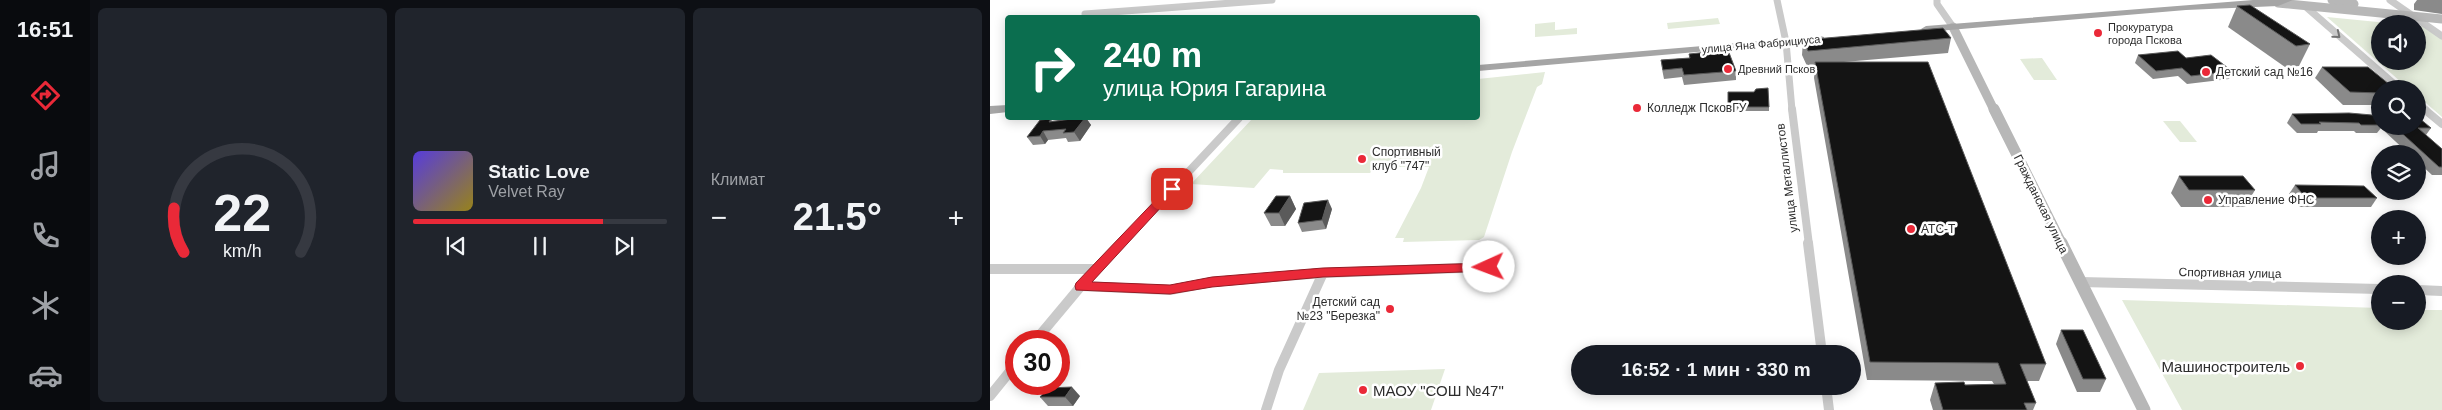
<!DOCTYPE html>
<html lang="ru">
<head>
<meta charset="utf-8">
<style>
	:root { --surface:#171b24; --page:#20242c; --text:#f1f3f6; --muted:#9ea1a6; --line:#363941; --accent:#ea2938 }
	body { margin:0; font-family:Arial,sans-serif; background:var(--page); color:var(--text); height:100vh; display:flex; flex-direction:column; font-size:19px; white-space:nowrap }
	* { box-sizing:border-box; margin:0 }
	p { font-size:16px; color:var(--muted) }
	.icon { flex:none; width:28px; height:28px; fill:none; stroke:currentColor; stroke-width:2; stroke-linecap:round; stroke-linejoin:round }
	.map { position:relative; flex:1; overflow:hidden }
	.details { display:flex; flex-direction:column; gap:8px; padding:8px; background:#0d0f14; width:900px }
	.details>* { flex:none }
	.hud { position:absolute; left:15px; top:15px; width:475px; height:105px; border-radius:5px; box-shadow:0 2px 12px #0003; background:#0b6e4f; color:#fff; overflow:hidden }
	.fabs { position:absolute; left:1381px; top:15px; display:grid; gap:10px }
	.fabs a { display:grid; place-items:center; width:55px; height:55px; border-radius:50%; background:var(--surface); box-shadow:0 2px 12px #0003; font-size:25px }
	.speed { position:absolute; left:15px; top:330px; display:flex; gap:10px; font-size:25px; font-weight:700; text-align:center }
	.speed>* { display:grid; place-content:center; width:65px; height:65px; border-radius:50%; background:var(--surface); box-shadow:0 2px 12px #0003; line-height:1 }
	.speed .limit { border:8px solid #d22; background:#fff; color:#111 }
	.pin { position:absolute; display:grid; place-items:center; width:42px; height:42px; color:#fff; margin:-21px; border-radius:10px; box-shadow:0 2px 8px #0006 }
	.me { position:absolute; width:55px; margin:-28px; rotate:268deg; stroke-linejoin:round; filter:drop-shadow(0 0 4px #0008) }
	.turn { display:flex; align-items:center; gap:18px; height:105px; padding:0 15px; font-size:22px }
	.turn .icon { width:65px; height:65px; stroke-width:2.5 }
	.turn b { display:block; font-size:35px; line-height:42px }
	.big { font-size:38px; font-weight:700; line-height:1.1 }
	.details .widget { flex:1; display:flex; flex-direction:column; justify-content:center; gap:8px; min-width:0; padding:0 18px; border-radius:8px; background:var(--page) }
	.details .dial { align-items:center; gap:0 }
	.dial svg { height:130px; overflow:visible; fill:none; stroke:var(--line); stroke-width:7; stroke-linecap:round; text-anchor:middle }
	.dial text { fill:var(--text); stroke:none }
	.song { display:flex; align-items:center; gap:15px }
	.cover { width:60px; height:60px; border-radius:8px; background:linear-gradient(135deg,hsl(250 70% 55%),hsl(50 70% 35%)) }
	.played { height:5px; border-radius:2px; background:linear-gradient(90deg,var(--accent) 75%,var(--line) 75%) }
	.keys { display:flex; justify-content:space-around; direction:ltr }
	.heat { display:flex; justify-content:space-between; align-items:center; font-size:28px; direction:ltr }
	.details .tiles { flex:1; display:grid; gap:8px; grid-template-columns:repeat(3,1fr) }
	.trip { position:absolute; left:581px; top:345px; width:290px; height:50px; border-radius:25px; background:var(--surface); box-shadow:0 2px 12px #0003; font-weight:700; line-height:50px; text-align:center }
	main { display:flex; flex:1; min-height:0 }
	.tabs { display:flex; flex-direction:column; width:90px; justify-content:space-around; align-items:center; background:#090b0e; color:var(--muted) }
	.tabs .icon { width:35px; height:35px }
	.tabs .active { color:var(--accent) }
	.tabs b { font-size:22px; color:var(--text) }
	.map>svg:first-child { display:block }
	.green { fill:#e3ebda }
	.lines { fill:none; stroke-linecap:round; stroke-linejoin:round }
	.street-far2 { stroke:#cacaca; stroke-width:7 }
	.street-far1 { stroke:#cacaca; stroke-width:8 }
	.street { stroke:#cacaca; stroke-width:10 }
	.secondary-far2 { stroke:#b7b7b7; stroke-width:9 }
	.secondary-far1 { stroke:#b7b7b7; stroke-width:11 }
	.secondary { stroke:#b7b7b7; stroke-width:13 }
	.primary { fill:#a5a5a5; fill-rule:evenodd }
	.wall { fill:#8a8a8a }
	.shaded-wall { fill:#5a5a5a }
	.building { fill:#141414; stroke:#5a5a5a }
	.oneway { stroke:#747474 }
	.route { fill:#ea2938; stroke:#981b24 }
	.poi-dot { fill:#ea2938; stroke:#fff; stroke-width:2 }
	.labels { text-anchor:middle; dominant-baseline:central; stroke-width:5; stroke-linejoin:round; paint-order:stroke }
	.far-poi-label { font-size:11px; fill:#2d2d2d; stroke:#fff; text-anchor:start }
	.far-street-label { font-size:11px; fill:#2d2d2d; stroke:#fff }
	.poi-label { font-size:12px; fill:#2d2d2d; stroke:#fff; text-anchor:start }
	.street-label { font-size:12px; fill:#2d2d2d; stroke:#fff }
	.near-poi-label { font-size:15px; fill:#2d2d2d; stroke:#fff; text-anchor:end }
</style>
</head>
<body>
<main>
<nav class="tabs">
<b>16:51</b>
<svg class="icon active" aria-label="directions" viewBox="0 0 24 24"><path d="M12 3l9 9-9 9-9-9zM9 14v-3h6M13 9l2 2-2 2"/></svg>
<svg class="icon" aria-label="music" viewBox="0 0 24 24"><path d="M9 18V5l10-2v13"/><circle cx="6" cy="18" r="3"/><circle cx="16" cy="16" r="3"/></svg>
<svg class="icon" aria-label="phone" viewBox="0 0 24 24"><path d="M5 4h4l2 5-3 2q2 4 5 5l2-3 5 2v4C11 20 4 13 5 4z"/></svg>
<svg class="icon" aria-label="climate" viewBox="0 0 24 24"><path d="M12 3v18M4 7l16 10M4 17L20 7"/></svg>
<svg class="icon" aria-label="car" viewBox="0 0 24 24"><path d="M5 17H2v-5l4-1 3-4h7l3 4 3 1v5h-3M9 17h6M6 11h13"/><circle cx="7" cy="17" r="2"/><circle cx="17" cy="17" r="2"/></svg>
</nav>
<section class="details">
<div class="tiles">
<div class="widget dial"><svg viewBox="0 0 100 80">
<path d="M14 69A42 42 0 1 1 86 69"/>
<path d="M14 69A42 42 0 0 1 8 42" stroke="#ea2938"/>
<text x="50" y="56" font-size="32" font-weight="700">22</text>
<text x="50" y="72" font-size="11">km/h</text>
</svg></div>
<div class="widget">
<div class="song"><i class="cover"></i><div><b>Static Love</b><p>Velvet Ray</p></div></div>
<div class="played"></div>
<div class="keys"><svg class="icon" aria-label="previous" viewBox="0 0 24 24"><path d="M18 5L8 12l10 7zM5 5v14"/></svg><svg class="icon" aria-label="pause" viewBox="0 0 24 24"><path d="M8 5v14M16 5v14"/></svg><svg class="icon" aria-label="next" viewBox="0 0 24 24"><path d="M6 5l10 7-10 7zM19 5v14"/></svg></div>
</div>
<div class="widget"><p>Климат</p>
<div class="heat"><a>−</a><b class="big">21.5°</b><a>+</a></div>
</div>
</div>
</section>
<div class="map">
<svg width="1452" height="410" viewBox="0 0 1452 410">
	<rect width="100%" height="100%" fill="#fff"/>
	<!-- green -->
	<g class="green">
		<path d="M 1337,17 L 1408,24 L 1390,24 L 1390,61 L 1428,61 L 1428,26 L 1433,26 L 1452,37 L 1452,117 L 1428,96 L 1428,89 L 1419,89 Z"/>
		<path d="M 728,18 L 730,24 L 678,29 L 677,23 Z"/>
		<path d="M 565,22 L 565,30 L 587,28 L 587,34 L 545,37 L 545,24 Z"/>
		<path d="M 1052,58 L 1067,80 L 1044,80 L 1030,59 Z"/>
		<path d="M 555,72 L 552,84 L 547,87 L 522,152 L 494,237 L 489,240 L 413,242 L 414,238 L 405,238 L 431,188 L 439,167 L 385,167 L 380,173 L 293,173 L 293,170 L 280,169 L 264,188 L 201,184 L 263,118 L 488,118 L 488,79 Z"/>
		<path d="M 1173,121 L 1190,121 L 1207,142 L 1190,142 Z"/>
		<path d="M 1132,300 L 1390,308 L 1390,321 L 1428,321 L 1428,310 L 1452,310 L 1452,410 L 1192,410 Z"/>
		<path d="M 455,369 L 441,410 L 313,410 L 329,373 Z"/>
	</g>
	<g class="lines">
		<!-- street-far2 -->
		<g class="street-far2">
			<path d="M 787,0 L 796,42 L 802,110"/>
			<path d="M 947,0 L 947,4 L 963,27"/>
			<path d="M 1400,0 L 1452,36"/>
			<path d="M 1315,6 L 1410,89"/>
			<path d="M 95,14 L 282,0"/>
			<path d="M 1428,103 L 1436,110"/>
		</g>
		<!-- street-far1 -->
		<g class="street-far1">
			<path d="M 802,109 L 819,245"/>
			<path d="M 1434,109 L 1452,124"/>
			<path d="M 130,245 L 249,118"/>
		</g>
		<!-- street -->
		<g class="street">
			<path d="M 818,243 L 832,354"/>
			<path d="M 0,269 L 107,269"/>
			<path d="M 1090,282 L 1390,289"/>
			<path d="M 91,286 L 180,290 L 222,282 L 333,273 L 499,267"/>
			<path d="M 1428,290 L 1452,291"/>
			<path d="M 45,341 L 91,286 L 131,243"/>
			<path d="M 836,386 L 839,410"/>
			<path d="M 0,396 L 26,364"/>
			<path d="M 276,410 L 289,370 L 333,273"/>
		</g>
		<!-- secondary-far2 -->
		<g class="secondary-far2">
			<path d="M 1342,0 L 1364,4"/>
			<path d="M 1288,3 L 1452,19"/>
			<path d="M 963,27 L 1004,110"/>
		</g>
		<!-- secondary-far1 -->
		<path class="secondary-far1" d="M 1004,109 L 1072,245"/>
		<!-- secondary -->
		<path class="secondary" d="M 1071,243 L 1154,410"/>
		<!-- primary -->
		<g class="primary">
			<path d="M 1263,0 L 1303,0 L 1288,6 L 1196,10 L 936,32 L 931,29 L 936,26 Z"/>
			<path d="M 830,36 L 834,37 L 834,41 L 488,71 L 488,65 Z"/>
			<path d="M 18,105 L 18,112 L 0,114 L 0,106 Z"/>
		</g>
	</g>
	<!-- wall -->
	<g class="wall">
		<path d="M 1427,0 L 1452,0 L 1452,14 L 1424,10 L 1424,4 Z"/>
		<path d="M 1247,6 L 1320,44 L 1309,66 L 1295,67 L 1238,27 Z"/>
		<path d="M 961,38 L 958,53 L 854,62 L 1056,364 L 1049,381 L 1037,381 L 1046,403 L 1043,410 L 943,410 L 940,400 L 945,383 L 975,385 L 1004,384 L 1002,381 L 877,380 L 824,78 L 825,65 L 817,66 L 812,55 L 813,40 Z"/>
		<path d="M 699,54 L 746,71 L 746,80 L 694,85 L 692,77 L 674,79 L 672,69 L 671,60 L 699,58 Z"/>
		<path d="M 1148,55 L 1196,58 L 1242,71 L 1239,79 L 1197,84 L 1188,76 L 1163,79 L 1145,63 Z"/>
		<path d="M 1332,67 L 1390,89 L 1390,105 L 1353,105 L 1325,78 Z"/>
		<path d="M 738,92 L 779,107 L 779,111 L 738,111 Z"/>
		<path d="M 1302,114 L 1390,123 L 1390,126 L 1428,126 L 1441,128 L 1436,135 L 1452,149 L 1452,175 L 1442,175 L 1428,162 L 1428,154 L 1419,154 L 1391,128 L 1387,133 L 1366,133 L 1364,131 L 1328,131 L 1327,133 L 1307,133 L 1297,123 Z"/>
		<path d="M 89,118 L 96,118 L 101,125 L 90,141 L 78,142 L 76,138 L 58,140 L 55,144 L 43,145 L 37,137 L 61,119 L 62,121 Z"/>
		<path d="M 1189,176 L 1265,190 L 1255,207 L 1191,207 L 1181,193 Z"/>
		<path d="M 1305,185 L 1387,198 L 1381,207 L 1310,207 L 1299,194 Z"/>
		<path d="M 300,196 L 306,209 L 295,226 L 281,226 L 274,213 Z"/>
		<path d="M 342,209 L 336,229 L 312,232 L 308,223 Z"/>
		<path d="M 1071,330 L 1116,379 L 1110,392 L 1087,392 L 1066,344 Z"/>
		<path d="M 90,396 L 83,406 L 58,406 L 50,397 Z"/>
	</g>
	<!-- shaded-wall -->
	<g class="shaded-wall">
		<path d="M 95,118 L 96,118 L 101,125 L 90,141 L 84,132 Z"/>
		<path d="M 53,131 L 58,140 L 55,144 L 50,136 Z"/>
		<path d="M 300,196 L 306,209 L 295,226 L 289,213 Z"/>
		<path d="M 338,200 L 342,209 L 336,229 L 332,220 Z"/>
		<path d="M 82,387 L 90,396 L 83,406 L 75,397 Z"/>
	</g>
	<!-- building -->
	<g class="building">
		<path d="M 1260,5 L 1320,44 L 1306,46 L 1247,6 Z"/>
		<path d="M 953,28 L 961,38 L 818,51 L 813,40 Z"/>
		<path d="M 738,50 L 746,71 L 694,75 L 692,68 L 673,70 L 671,60 L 700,58 L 699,54 Z"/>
		<path d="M 1188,51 L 1196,58 L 1221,55 L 1242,71 L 1201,76 L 1192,68 L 1166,71 L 1148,55 Z"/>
		<path d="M 825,62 L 938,62 L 1056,364 L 1030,364 L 1046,403 L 1034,403 L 1037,410 L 953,410 L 945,383 L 974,382 L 975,385 L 1016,384 L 1008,363 L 880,362 Z"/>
		<path d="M 1332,67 L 1378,67 L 1405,89 L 1390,89 L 1390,93 L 1360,92 Z"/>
		<path d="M 778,88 L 779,107 L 738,107 L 738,92 L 764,92 L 766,89 Z"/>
		<path d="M 1359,113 L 1382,115 L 1390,123 L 1390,125 L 1371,125 L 1369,123 L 1329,122 L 1331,124 L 1311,124 L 1302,114 Z"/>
		<path d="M 89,118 L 95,118 L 84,132 L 73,133 L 76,129 L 53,131 L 50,136 L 37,137 L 50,120 L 61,119 L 59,122 Z"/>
		<path d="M 1428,118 L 1429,118 L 1441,128 L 1428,128 L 1452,149 L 1452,167 L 1449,167 L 1404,126 L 1428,126 Z"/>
		<path d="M 1189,176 L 1253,176 L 1265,190 L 1199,190 Z"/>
		<path d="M 1305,185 L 1374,186 L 1387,198 L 1316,198 Z"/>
		<path d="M 286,196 L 300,196 L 289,213 L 274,213 Z"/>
		<path d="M 338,200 L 332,220 L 308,223 L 314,203 Z"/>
		<path d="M 1071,330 L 1093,330 L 1116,379 L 1093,379 Z"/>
		<path d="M 82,387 L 75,397 L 50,397 L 58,388 Z"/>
	</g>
	<!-- one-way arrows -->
	<defs><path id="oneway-chevron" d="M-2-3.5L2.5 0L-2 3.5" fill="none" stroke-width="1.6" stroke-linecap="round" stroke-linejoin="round" transform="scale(1.25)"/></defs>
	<use class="oneway" href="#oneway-chevron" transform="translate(1347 35) rotate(39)"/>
	<!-- route -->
	<path class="route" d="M 182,186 L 186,187 L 186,191 L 102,282 L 180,285 L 222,277 L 333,268 L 499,263 L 505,267 L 499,271 L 333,277 L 222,287 L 180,294 L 86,290 L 85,286 L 86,283 L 178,187 Z"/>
	<!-- markers -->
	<g class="poi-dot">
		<circle cx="1108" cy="33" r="5"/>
		<circle cx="738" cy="69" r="5"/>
		<circle cx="1216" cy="72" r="5"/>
		<circle cx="647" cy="108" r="5"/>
		<circle cx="372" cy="159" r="5"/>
		<circle cx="1218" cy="200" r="5"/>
		<circle cx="921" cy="229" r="5"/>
		<circle cx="400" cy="309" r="5"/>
		<circle cx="1310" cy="366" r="5"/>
		<circle cx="373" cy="390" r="5"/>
	</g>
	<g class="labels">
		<!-- far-poi labels -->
		<g class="far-poi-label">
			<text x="1118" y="27">Прокуратура<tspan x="1118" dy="13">города Пскова</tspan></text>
			<text x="748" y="69">Древний Псков</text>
		</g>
		<!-- far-street labels -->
		<g class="far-street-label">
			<text transform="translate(771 44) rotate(-5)">улица Яна Фабрициуса</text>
		</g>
		<!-- poi labels -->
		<g class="poi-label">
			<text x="1226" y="72">Детский сад №16</text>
			<text x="657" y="108">Колледж ПсковГУ</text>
			<text x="382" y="152">Спортивный<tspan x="382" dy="14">клуб "747"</tspan></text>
			<text x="1228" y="200">Управление ФНС</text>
			<text x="931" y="229">ATC-T</text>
			<text x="390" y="302" text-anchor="end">Детский сад<tspan x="390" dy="14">№23 "Березка"</tspan></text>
		</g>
		<!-- street labels -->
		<g class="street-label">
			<text transform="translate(797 178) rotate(-97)">улица Металлистов</text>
			<text transform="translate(1051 204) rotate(64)">Гражданская улица</text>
			<text transform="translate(1240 273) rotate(1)">Спортивная улица</text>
		</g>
		<!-- near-poi labels -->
		<g class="near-poi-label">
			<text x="1300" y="366">Машиностроитель</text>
			<text x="383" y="390" text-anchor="start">МАОУ "СОШ №47"</text>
		</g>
	</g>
</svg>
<div class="fabs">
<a><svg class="icon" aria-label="sound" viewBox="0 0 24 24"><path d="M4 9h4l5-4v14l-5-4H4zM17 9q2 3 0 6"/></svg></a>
<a><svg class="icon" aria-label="search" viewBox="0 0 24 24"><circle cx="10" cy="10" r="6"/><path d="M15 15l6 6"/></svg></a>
<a><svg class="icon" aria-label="layers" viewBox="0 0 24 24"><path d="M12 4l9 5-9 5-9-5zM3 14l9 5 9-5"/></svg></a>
<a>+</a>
<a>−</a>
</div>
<div class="speed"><div class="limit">30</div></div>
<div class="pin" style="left:182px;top:189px;background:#d93025"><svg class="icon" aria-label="arrive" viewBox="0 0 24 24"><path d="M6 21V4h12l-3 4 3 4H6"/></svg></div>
<svg class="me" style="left:499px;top:267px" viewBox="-20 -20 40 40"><circle r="19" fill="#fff"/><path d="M0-13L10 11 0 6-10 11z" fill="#ea2938"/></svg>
<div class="trip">16:52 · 1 мин · 330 m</div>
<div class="hud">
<div class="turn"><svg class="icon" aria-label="right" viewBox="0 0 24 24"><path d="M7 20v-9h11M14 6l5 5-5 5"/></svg><div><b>240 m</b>улица Юрия Гагарина</div></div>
</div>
</div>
</main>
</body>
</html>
